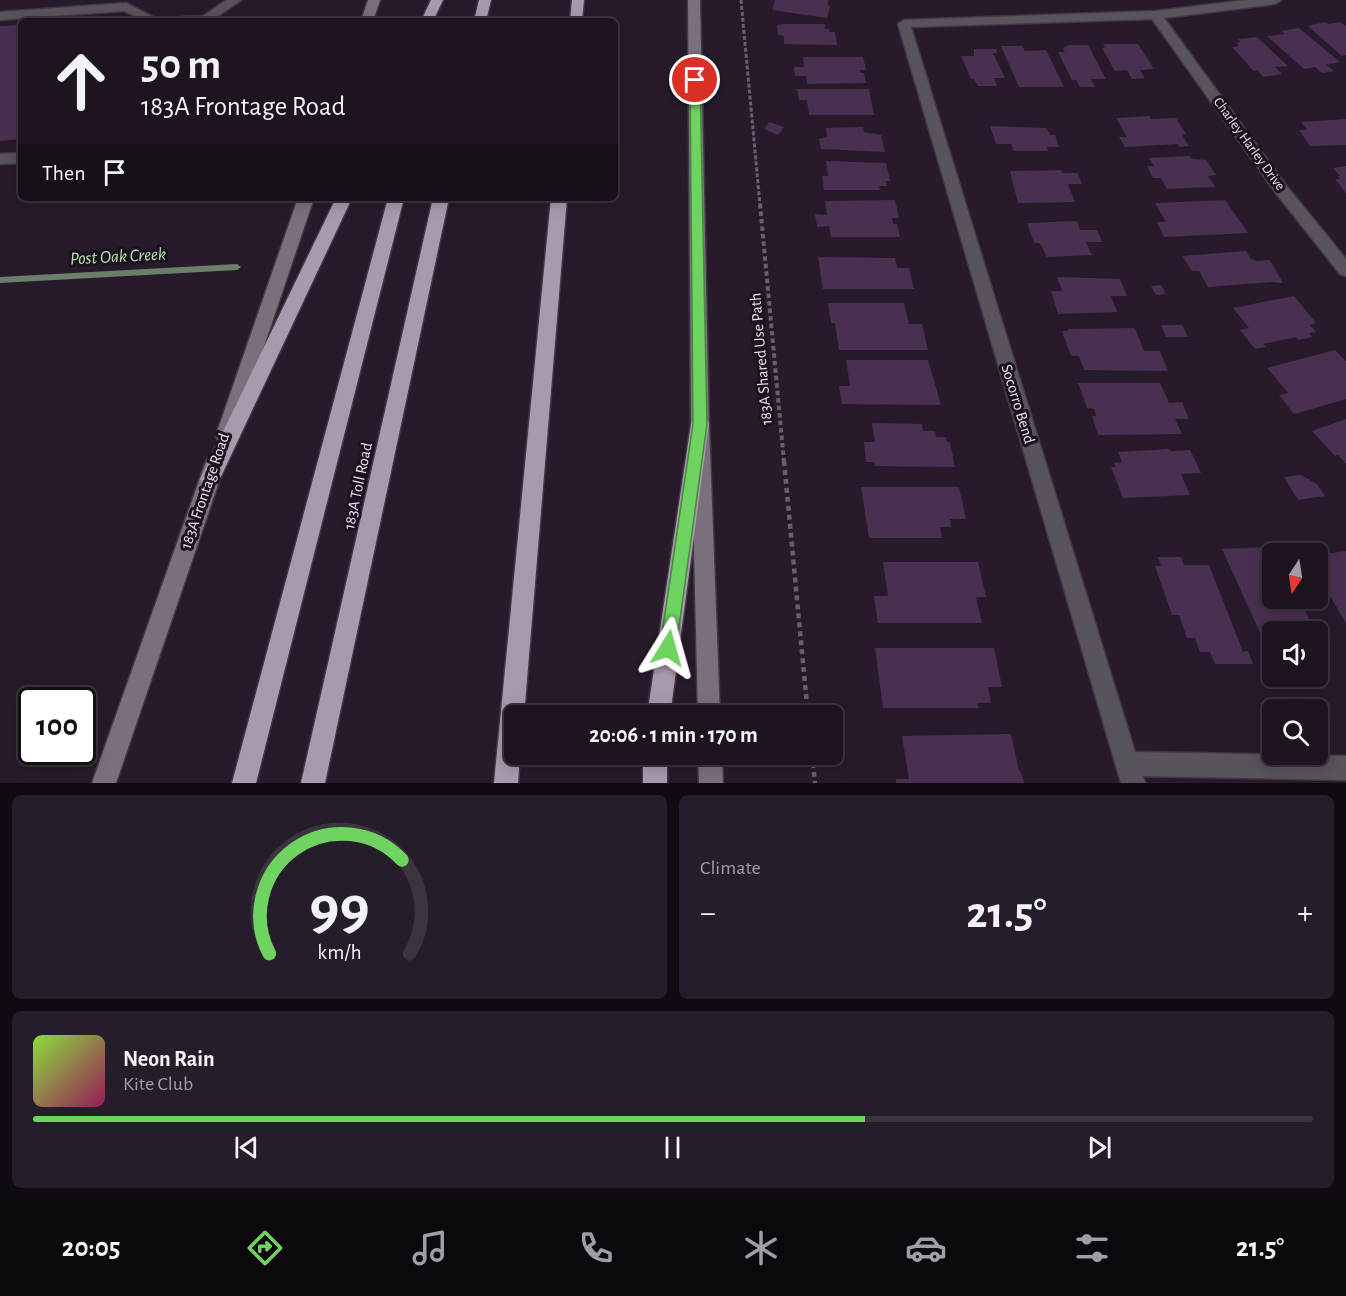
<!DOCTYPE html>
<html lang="en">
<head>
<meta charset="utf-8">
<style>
	:root { --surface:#1d1420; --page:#251d29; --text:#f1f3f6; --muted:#a09ea5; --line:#3b333e; --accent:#6ed360 }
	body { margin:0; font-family:"Alegreya Sans",sans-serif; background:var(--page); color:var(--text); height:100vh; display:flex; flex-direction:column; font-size:22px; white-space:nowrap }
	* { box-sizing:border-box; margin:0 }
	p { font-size:20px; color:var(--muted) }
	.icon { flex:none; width:33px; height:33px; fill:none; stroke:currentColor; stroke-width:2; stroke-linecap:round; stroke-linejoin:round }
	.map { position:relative; height:783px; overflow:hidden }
	.details { display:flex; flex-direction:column; gap:12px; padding:12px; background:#100b12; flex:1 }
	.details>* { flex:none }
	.banner { position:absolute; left:18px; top:18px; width:600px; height:183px; border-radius:9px; box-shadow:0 3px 15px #0003,0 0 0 2px var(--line); background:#1d1420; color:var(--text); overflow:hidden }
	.needle { width:39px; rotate:192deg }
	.fabs { position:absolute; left:1262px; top:543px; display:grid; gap:12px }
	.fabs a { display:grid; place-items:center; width:66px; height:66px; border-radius:9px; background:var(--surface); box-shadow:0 3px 15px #0003,0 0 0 2px var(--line); font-size:30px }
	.speed { position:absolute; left:18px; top:687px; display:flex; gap:12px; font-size:30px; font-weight:700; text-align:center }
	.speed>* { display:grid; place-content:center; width:78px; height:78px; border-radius:50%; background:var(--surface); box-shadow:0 3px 15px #0003,0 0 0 2px var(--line); line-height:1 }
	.speed .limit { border:3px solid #111; border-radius:9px; background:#fff; color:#111 }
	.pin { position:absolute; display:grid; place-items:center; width:51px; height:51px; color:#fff; margin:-26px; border:3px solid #fff; border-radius:50%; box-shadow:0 2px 6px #0007 }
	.me { position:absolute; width:66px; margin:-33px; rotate:8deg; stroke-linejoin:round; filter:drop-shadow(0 0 4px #0008) }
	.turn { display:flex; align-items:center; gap:21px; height:126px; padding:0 24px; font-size:27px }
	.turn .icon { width:78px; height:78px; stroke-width:2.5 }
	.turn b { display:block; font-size:42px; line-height:51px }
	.then { display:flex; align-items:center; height:57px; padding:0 24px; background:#0003; gap:12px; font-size:22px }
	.big { font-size:45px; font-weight:600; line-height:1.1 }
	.details .widget { flex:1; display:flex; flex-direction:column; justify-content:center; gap:9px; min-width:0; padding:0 21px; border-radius:9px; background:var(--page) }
	.details .dial { align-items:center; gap:0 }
	.dial svg { height:156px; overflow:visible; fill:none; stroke:var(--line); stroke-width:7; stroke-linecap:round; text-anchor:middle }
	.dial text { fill:var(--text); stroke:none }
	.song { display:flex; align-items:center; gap:18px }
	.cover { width:72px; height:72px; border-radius:9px; background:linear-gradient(135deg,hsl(90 70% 55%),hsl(330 70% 35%)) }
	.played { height:6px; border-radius:3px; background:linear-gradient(90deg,var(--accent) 65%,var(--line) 65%) }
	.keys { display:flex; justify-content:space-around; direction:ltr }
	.heat { display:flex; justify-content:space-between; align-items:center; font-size:33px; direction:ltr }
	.details .tiles { flex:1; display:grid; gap:12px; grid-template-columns:1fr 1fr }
	.widget:last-child { grid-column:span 2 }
	.trip { position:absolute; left:504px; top:705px; width:339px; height:60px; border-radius:9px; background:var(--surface); box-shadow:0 3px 15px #0003,0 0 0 2px var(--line); font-weight:600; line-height:60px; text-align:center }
	.tab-bar { display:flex; height:96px; justify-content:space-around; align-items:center; background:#0c080d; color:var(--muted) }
	.tab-bar .icon { width:42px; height:42px }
	.tab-bar .on { color:var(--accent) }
	.tab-bar b { font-size:27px; color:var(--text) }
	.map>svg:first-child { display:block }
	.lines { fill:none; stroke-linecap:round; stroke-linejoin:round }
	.stream { fill:#6b7e69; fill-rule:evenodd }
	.building { fill:#493051 }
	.lane-casing { stroke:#423746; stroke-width:3 }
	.street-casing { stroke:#423746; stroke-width:3 }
	.secondary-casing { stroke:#423746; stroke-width:3 }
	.highway-casing { stroke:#423746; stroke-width:3 }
	.path-far2 { stroke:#695e6c; stroke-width:3; stroke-dasharray:4 2; stroke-linecap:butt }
	.path-far1 { stroke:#695e6c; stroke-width:4; stroke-dasharray:4.5 3; stroke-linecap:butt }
	.path { stroke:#695e6c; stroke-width:4.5; stroke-dasharray:5 4; stroke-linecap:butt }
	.lane { fill:#59535b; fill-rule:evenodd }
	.street { fill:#59535b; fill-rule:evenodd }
	.secondary { fill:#79707c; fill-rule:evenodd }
	.highway { fill:#a89aad; fill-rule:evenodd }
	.route { fill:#6ed360; stroke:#48893e; stroke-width:1.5 }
	.labels { text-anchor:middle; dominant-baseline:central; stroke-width:6; stroke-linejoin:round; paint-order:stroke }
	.far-street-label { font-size:14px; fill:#eae3ed; stroke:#1d1221 }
	.street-label { font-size:16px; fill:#eae3ed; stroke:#1d1221 }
	.water-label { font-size:18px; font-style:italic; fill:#b5e7ae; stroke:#1d1221 }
</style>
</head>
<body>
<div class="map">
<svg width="1346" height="783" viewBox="0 0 1346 783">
	<rect width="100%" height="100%" fill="#271b2b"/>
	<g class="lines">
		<!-- stream -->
		<path class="stream" d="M 237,264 L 241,267 L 237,270 L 0,283 L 0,277 Z"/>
	</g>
	<!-- building -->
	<g class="building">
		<path d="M 775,0 L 829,0 L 827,5 L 830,6 L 827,18 L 772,10 Z"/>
		<path d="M 1325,22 L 1328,24 L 1340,22 L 1346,26 L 1346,55 L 1342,56 L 1308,26 Z"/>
		<path d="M 782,24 L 825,24 L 825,29 L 829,29 L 830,32 L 835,32 L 837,45 L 784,44 L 784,36 L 778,35 L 777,25 Z"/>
		<path d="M 21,25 L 21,139 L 0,141 L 0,26 Z"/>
		<path d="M 1299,28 L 1340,62 L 1326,65 L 1334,71 L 1322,73 L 1315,67 L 1304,69 L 1267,36 L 1285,34 L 1281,31 Z"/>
		<path d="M 1257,37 L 1288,66 L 1275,67 L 1282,74 L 1263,77 L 1257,70 L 1254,71 L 1232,47 L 1239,46 L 1236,43 L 1241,42 L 1238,39 Z"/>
		<path d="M 1103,44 L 1138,44 L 1154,69 L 1140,70 L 1145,78 L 1132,79 L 1127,70 L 1115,71 L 1102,48 L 1105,48 Z"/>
		<path d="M 1069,45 L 1088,45 L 1106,79 L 1091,79 L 1095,87 L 1080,87 L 1076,80 L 1072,80 L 1058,52 L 1065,52 L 1063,48 Z"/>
		<path d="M 1001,46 L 1022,46 L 1025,51 L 1046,50 L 1064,87 L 1019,87 Z"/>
		<path d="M 974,49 L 996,49 L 997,53 L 993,53 L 1005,78 L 994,78 L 997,86 L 978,86 L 974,79 L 971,79 L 961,56 L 974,56 Z"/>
		<path d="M 803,57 L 863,57 L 866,70 L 860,70 L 861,73 L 864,73 L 866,83 L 807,84 L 806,76 L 795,76 L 794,67 L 804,67 Z"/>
		<path d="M 797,89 L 869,89 L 874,115 L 809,115 L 807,100 L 799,100 Z"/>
		<path d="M 1149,116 L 1151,119 L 1176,118 L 1186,134 L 1182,135 L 1189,146 L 1179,147 L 1178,144 L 1125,147 L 1119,137 L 1127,137 L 1116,118 Z"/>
		<path d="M 1346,119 L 1346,145 L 1310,146 L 1299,130 L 1307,130 L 1301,122 Z"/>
		<path d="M 769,122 L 784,127 L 778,135 L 764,129 Z"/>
		<path d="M 990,126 L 1047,128 L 1050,135 L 1055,135 L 1059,147 L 1047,147 L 1048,151 L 1014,151 L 1011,144 L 996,144 Z"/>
		<path d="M 863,127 L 864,132 L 881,135 L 885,152 L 821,149 L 819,139 L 827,137 L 826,128 Z"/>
		<path d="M 1190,156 L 1192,159 L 1206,160 L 1216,175 L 1208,176 L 1215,187 L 1167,189 L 1161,178 L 1153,178 L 1147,166 L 1154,166 L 1149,158 Z"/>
		<path d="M 826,161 L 886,163 L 890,181 L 886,181 L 887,186 L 879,186 L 880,190 L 824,190 L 822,176 L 828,176 Z"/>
		<path d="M 1346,166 L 1346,193 L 1335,179 L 1340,179 L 1338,176 L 1340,176 L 1333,168 Z"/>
		<path d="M 1061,170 L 1062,173 L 1078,173 L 1082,184 L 1068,184 L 1075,202 L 1018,203 L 1010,171 Z"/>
		<path d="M 895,200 L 899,218 L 892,218 L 893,224 L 897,224 L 900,237 L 831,237 L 829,226 L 817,227 L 815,214 L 827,215 L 825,201 Z"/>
		<path d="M 1225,200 L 1248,233 L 1164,237 L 1157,222 L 1166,222 L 1155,203 Z"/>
		<path d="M 1077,221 L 1080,230 L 1097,230 L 1102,242 L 1086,242 L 1092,255 L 1047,257 L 1040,243 L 1034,243 L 1027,223 Z"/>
		<path d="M 1246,251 L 1251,259 L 1257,261 L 1270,260 L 1283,283 L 1271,282 L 1208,287 L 1199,271 L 1192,271 L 1182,256 Z"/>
		<path d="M 818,257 L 895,258 L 897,268 L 909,268 L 914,289 L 823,289 Z"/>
		<path d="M 1057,277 L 1120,279 L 1127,296 L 1111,296 L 1117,312 L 1058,314 L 1051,291 L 1062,291 Z"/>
		<path d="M 1161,285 L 1166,294 L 1156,295 L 1151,286 Z"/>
		<path d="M 1294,296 L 1316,323 L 1310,325 L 1316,332 L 1309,333 L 1312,337 L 1298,340 L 1296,337 L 1263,344 L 1266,347 L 1255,349 L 1240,330 L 1249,328 L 1233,308 Z"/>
		<path d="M 828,303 L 904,303 L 909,324 L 922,324 L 928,350 L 839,350 L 835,323 L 831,323 Z"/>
		<path d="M 1161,325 L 1182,325 L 1188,337 L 1166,337 Z"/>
		<path d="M 1135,328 L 1144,351 L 1160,351 L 1168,371 L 1084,370 L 1079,356 L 1071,356 L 1062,331 L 1068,331 L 1068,329 Z"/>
		<path d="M 1335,350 L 1346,361 L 1346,399 L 1294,414 L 1279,395 L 1288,393 L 1267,368 Z"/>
		<path d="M 846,360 L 928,360 L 941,405 L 842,404 L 839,386 L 850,386 Z"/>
		<path d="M 1078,383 L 1160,383 L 1169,403 L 1182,402 L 1189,419 L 1175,419 L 1182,434 L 1098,435 L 1092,416 L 1096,416 L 1094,409 L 1087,408 Z"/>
		<path d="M 1346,419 L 1346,464 L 1338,455 L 1335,456 L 1312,431 Z"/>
		<path d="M 872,423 L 922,424 L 923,431 L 935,431 L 936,437 L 946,437 L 947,442 L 950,442 L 955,467 L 875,466 L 874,462 L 866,462 L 864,442 L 875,442 Z"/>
		<path d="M 1169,449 L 1171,451 L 1190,450 L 1201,473 L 1181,474 L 1190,495 L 1123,498 L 1111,467 L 1116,467 L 1114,463 L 1122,462 L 1118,452 Z"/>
		<path d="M 1301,475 L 1317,484 L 1325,496 L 1298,500 L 1284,477 Z"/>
		<path d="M 861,487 L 959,487 L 966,519 L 950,519 L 951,527 L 940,527 L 942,538 L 869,538 Z"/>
		<path d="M 1273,547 L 1277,554 L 1272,554 L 1272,598 L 1299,598 L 1315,631 L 1272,632 L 1272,659 L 1222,549 Z"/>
		<path d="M 1346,551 L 1346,623 L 1317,574 L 1317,555 Z"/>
		<path d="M 1158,557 L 1181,557 L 1184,565 L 1209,565 L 1243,652 L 1248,651 L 1253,664 L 1215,664 L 1210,652 L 1200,652 L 1195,638 L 1187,638 L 1179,615 L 1172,615 L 1155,566 L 1161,566 Z"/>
		<path d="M 883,562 L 978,562 L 986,597 L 976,597 L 982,623 L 878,623 L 874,596 L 888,596 Z"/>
		<path d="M 875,648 L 994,648 L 1002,687 L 988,687 L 991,703 L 977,703 L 979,708 L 883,708 Z"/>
		<path d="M 1011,734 L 1019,771 L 1021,772 L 1024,783 L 896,783 L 896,779 L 909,779 L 902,736 Z"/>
	</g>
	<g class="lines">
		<!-- lane casing -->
		<g class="lane-casing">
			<g id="lane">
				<path d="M 227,0 L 241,0 L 211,21 L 176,21 L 182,17 L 203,16 Z"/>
				<path d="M 126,3 L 161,21 L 145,21 L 124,11 L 0,20 L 0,12 Z"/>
				<path d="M 21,153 L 21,163 L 0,164 L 0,154 Z"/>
			</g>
		</g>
		<!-- street casing -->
		<g class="street-casing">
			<path id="street" d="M 1246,0 L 1281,0 L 1275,4 L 1164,18 L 1285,184 L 1346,259 L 1346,276 L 1340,274 L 1275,192 L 1152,19 L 911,27 L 1135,752 L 1346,756 L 1346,780 L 1143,776 L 1145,783 L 1121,783 L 898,24 L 904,20 L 1156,11 Z"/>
		</g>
		<!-- secondary casing -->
		<g class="secondary-casing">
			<g id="secondary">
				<path d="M 368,0 L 380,0 L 373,21 L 361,21 Z"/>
				<path d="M 688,0 L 700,0 L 709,424 L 720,716 L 698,716 L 691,424 Z"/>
				<path d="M 298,198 L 314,198 L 234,435 L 232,441 L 225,443 L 218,441 L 216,435 Z"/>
				<path d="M 215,455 L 222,458 L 225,464 L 116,783 L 92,783 L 205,464 L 208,458 Z"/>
				<path d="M 698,754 L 722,754 L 723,783 L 699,783 Z"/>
			</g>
		</g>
		<!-- highway casing -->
		<g class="highway-casing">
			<g id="highway">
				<path d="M 431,0 L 443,0 L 433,21 L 421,21 Z"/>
				<path d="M 479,0 L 491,0 L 486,21 L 474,21 Z"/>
				<path d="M 572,0 L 584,0 L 582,21 L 570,21 Z"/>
				<path d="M 336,198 L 352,198 L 217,485 L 210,488 L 203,485 L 200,479 L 203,473 Z"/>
				<path d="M 388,198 L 404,198 L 256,783 L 232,783 Z"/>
				<path d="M 433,198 L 449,198 L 325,783 L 301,783 Z"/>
				<path d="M 551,198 L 567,198 L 524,716 L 514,716 L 514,754 L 520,754 L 518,783 L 494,783 Z"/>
				<path d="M 700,416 L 707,418 L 709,424 L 670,716 L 647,716 L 691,424 L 693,418 Z"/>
				<rect x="643" y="754" width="24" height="29"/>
			</g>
		</g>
		<!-- path-far2 -->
		<path class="path-far2" d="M 741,0 L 760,205"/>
		<!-- path-far1 -->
		<path class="path-far1" d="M 760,204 L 784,462"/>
		<!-- path -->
		<g class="path">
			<path d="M 784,461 L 808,716"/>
			<path d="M 812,754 L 815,783"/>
		</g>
		<!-- lane -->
		<use href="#lane" class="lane"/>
		<!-- street -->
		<use href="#street" class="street"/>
		<!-- secondary -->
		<use href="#secondary" class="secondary"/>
		<!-- highway -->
		<use href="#highway" class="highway"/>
	</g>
	<!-- route -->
	<path class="route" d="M 695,77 L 700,80 L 707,424 L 676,648 L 674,654 L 668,657 L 662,654 L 660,648 L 693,424 L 690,80 Z"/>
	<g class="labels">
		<!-- far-street labels -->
		<g class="far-street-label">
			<text transform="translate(1249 144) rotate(54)">Charley Harley Drive</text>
		</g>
		<!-- street labels -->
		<g class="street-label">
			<text transform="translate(761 359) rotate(-95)">183A Shared Use Path</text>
			<text transform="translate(1018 404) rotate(73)">Socorro Bend</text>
			<text transform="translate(358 486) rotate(-78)">183A Toll Road</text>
			<text transform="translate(205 491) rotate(-71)">183A Frontage Road</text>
		</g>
		<!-- water labels -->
		<g class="water-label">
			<text transform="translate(118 257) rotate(-3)">Post Oak Creek</text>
		</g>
	</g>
</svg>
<div class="fabs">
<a><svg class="needle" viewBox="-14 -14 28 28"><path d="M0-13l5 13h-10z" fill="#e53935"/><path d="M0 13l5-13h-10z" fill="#a09ea5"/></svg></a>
<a><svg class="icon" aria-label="sound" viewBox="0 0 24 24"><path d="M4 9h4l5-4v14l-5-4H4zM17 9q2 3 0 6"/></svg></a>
<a><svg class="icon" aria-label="search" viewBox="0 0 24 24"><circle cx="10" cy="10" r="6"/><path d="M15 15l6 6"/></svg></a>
</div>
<div class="speed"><div class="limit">100</div></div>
<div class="pin" style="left:695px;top:80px;background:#d93025"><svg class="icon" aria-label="arrive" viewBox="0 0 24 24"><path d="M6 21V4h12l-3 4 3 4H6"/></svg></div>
<svg class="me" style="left:668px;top:648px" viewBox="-20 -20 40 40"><path d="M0-17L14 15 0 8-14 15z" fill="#6ed360" stroke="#fff" stroke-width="4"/></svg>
<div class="trip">20:06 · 1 min · 170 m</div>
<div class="banner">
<div class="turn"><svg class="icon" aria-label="ahead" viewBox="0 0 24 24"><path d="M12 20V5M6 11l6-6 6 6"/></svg><div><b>50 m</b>183A Frontage Road</div></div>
<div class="then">Then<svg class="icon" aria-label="arrive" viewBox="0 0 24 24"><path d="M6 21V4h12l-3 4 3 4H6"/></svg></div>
</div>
</div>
<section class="details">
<div class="tiles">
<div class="widget dial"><svg viewBox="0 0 100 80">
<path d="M14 69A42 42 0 1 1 86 69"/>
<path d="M14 69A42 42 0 0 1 82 21" stroke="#6ed360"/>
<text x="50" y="56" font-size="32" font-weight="700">99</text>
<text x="50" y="72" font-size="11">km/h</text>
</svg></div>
<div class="widget"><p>Climate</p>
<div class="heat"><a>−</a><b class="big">21.5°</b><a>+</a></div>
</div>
<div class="widget">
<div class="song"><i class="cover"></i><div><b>Neon Rain</b><p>Kite Club</p></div></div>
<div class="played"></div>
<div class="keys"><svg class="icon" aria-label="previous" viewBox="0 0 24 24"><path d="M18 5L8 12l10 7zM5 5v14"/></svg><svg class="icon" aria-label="pause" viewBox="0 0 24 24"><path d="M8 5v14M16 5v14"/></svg><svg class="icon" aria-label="next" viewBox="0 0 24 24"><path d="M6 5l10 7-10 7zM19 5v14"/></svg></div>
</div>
</div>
</section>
<nav class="tab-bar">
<b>20:05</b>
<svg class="icon on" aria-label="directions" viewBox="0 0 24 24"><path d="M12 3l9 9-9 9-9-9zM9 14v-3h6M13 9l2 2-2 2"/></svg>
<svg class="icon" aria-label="music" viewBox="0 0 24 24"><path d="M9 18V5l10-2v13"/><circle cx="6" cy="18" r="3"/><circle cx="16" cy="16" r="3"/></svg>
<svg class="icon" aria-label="phone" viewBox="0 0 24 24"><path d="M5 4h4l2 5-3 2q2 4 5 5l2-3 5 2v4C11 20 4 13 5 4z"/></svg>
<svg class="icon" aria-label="climate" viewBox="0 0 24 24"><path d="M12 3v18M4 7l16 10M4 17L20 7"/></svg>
<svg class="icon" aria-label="car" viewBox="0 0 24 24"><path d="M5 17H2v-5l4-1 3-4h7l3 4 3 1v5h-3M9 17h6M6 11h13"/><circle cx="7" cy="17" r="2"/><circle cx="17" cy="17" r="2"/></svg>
<svg class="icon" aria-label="filters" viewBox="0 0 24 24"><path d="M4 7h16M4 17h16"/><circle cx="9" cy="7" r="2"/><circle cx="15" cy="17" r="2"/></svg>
<b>21.5°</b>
</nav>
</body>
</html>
